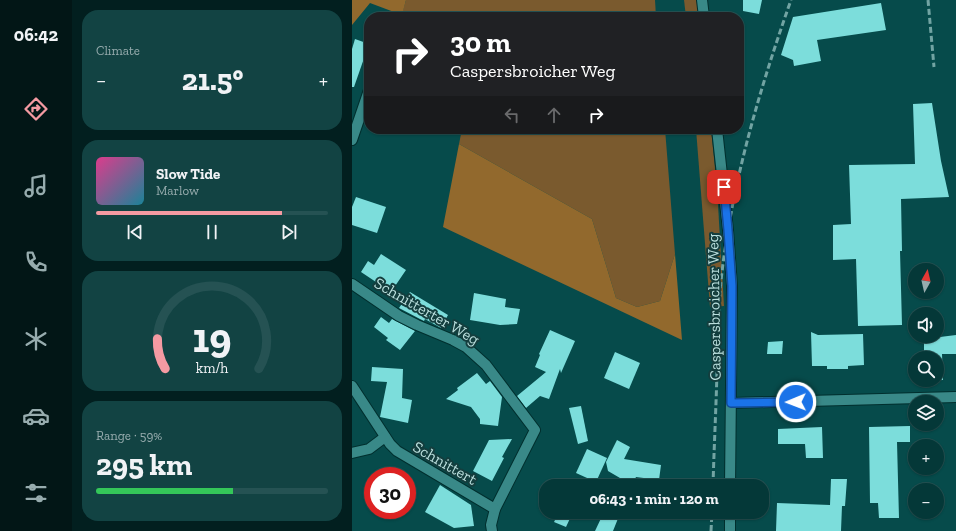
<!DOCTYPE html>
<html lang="en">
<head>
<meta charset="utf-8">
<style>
	:root { --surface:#043838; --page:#124343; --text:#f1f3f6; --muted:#97acae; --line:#255253; --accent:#f49aa2 }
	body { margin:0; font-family:"Zilla Slab",serif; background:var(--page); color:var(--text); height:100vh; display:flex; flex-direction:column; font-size:15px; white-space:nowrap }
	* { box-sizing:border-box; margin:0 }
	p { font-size:13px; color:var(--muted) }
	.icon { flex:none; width:22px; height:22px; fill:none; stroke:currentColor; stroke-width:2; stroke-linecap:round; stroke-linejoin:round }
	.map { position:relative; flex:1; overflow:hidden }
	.sheet { display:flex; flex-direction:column; gap:10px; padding:10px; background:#021f1f; width:280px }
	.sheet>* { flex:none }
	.guide { position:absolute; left:12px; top:12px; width:380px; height:122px; border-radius:16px; box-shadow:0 1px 3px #0004,0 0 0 1px var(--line); background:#202124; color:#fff; overflow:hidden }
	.needle { width:26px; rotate:8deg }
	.buttons { position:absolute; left:556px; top:263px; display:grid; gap:8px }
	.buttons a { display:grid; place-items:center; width:36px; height:36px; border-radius:50%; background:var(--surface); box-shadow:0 1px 3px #0004,0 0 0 1px var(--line); font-size:20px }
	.speed { position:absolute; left:12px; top:467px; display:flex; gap:8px; font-size:20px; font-weight:700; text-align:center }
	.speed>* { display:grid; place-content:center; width:52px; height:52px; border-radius:50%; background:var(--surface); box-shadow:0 1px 3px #0004,0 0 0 1px var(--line); line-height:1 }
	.speed .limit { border:6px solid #d22; background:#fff; color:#111 }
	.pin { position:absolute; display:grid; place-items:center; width:34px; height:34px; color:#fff; margin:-17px; border-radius:8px; box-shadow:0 2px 6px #0006 }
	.me { position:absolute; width:44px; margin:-22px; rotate:269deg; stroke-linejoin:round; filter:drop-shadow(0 0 3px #0008) }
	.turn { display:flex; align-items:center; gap:14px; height:84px; padding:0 20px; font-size:18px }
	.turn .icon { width:52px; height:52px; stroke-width:2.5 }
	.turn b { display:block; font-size:28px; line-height:34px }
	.lanes { display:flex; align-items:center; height:38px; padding:0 20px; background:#0003; justify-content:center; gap:20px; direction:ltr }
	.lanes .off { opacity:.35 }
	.big { font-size:30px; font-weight:800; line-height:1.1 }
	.sheet .tile { flex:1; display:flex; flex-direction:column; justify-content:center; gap:6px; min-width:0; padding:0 14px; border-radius:16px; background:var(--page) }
	.sheet .dial { align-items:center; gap:0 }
	.dial svg { height:104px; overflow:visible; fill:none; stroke:var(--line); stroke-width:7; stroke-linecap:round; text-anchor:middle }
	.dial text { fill:var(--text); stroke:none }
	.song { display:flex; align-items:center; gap:12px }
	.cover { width:48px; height:48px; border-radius:6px; background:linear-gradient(135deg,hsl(330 70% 55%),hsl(190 70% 35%)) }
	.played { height:4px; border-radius:2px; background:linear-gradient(90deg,var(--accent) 80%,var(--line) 80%) }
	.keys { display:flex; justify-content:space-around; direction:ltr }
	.heat { display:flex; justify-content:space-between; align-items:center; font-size:22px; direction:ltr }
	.charge { height:6px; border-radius:3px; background:linear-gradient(90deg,#34c759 59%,var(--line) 0) }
	.trip { position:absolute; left:187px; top:479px; width:230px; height:40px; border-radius:16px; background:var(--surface); box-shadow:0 1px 3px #0004,0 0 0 1px var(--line); font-weight:800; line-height:40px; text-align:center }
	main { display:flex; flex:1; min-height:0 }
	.tabs { display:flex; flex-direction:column; width:72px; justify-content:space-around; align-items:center; background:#021616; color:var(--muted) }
	.tabs .icon { width:28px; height:28px }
	.tabs .active { color:var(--accent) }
	.tabs b { font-size:18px; color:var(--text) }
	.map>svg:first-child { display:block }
	.green { fill:#7a5a2e }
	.forest { fill:#92692d }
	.building { fill:#7cdddb }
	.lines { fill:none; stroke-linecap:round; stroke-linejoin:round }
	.minor-casing { stroke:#012f2e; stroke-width:12 }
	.minor { stroke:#398988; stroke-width:10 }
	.rail { stroke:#72a4a3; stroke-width:3; stroke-dasharray:6 3; stroke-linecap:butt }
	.route-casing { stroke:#114b97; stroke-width:10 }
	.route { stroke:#1a73e8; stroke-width:7 }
	.labels { text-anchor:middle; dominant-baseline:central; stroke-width:4; stroke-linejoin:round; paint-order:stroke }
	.street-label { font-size:16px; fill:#badfdd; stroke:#143e3e }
</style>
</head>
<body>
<main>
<nav class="tabs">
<b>06:42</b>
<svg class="icon active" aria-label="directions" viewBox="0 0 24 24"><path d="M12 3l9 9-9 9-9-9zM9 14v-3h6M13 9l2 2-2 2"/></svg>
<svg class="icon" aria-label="music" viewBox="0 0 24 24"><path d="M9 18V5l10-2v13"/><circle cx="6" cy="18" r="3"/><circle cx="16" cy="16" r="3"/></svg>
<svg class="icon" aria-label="phone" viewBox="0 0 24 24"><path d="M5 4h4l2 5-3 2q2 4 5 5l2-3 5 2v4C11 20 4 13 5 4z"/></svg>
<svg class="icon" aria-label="climate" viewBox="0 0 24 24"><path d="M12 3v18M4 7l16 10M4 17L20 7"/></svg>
<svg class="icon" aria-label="car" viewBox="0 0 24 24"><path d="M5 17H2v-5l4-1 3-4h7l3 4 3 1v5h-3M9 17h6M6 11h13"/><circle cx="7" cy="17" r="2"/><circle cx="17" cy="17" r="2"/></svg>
<svg class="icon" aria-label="filters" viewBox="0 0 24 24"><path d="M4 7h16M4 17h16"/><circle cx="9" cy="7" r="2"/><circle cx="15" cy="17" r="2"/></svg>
</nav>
<section class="sheet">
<div class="tile"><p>Climate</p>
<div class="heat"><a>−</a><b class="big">21.5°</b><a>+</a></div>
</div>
<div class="tile">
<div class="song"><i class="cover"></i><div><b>Slow Tide</b><p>Marlow</p></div></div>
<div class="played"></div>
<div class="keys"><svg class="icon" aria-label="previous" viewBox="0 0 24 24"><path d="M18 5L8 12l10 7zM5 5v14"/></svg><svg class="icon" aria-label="pause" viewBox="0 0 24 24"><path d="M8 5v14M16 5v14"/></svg><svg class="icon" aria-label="next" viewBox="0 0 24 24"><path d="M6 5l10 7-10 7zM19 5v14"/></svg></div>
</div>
<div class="tile dial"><svg viewBox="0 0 100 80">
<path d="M14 69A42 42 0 1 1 86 69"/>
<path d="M14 69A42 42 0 0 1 8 46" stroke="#f49aa2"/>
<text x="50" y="56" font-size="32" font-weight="700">19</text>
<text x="50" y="72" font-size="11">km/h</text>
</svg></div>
<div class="tile"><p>Range · 59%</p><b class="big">295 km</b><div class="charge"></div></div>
</section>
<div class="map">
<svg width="604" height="531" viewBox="0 0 604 531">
	<rect width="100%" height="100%" fill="#064b4b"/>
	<!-- green -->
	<g class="green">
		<path d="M 54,0 L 303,0 L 304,17 L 49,17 Z"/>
		<path d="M 332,0 L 345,0 L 347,17 L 334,17 Z"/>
		<path d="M 110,129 L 313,129 L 323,254 L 308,301 L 285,307 L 264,298 L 240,219 L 107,144 Z"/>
		<path d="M 344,129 L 359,129 L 365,188 L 372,306 L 358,307 Z"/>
	</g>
	<!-- forest -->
	<g class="forest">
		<path d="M 0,0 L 54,0 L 50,15 L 18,3 L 0,25 Z"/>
		<path d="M 107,144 L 240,219 L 264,298 L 285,307 L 308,301 L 323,254 L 330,340 L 91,227 Z"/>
	</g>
	<!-- building -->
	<g class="building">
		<path d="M 391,0 L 410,0 L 407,14 L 391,11 Z"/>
		<path d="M 529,3 L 534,30 L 465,40 L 469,61 L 442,66 L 441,60 L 429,55 L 441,17 Z"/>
		<path d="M 3,39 L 17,44 L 2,87 L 0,87 L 0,49 Z"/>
		<path d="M 580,103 L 589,161 L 597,197 L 549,199 L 550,251 L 548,251 L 550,325 L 506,326 L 504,259 L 481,260 L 481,225 L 499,224 L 497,165 L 563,164 L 561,104 Z"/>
		<path d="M 4,197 L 34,207 L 25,233 L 0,225 L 0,207 Z"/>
		<path d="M 29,254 L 54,270 L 39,292 L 9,272 L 16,261 L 22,265 Z"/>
		<path d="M 58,292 L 96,315 L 89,328 L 73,319 L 72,321 L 68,319 L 47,308 Z"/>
		<path d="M 122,293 L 154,299 L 153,307 L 168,309 L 165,324 L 148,325 L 118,320 Z"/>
		<path d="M 29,317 L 37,323 L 40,319 L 63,331 L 48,350 L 34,340 L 36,338 L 22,327 Z"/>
		<path d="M 198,330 L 223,341 L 209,373 L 208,369 L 197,399 L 188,396 L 174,408 L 165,396 L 194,372 L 183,367 L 188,355 L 187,354 Z"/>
		<path d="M 459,332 L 466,335 L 511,334 L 512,365 L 496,366 L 496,369 L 475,369 L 475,366 L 460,366 Z"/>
		<path d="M 604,335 L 604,354 L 590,354 L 591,380 L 571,381 L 585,380 L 585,358 L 571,358 L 570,355 L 572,355 L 572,339 Z"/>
		<path d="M 431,341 L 430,354 L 415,354 L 416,342 Z"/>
		<path d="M 263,352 L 288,363 L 277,389 L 252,378 Z"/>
		<path d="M 20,367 L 51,369 L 50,398 L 60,400 L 56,423 L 28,417 L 35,382 L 19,381 Z"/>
		<path d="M 125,373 L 134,384 L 138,381 L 150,397 L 146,426 L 128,424 L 128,419 L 119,407 L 94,399 L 106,390 L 105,388 Z"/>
		<path d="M 229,406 L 236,441 L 226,444 L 217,408 Z"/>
		<path d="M 558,426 L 558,442 L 545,442 L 547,518 L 527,518 L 526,503 L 518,503 L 517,427 Z"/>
		<path d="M 470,427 L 471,458 L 454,458 L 453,444 L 426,444 L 426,429 Z"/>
		<path d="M 160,439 L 150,457 L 152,458 L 140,481 L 121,471 L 137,440 Z"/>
		<path d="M 265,440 L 278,447 L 272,459 L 309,465 L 307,480 L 284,477 L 280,485 L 256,471 L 254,462 Z"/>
		<path d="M 235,449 L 255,458 L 244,482 L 224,473 Z"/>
		<path d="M 479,479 L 495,479 L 493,506 L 490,506 L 489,531 L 424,531 L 425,503 L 478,505 Z"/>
		<path d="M 88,485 L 119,505 L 122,526 L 102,528 L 73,512 Z"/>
		<path d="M 207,512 L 221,512 L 214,527 L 202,522 Z"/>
		<path d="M 252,512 L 261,512 L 267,516 L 261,531 L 243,531 Z"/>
	</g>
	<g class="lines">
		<!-- minor casing -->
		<g class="minor-casing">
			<g id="minor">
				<path d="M 350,0 L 352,17"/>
				<path d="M 365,129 L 376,230 L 380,286 L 378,486"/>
				<path d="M 0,140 L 17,90"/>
				<path d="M 0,284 L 47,316 L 65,325 L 101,340 L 114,347 L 134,365 L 183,430 L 143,509 L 139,525 L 140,531"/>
				<path d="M 0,386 L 38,444 L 45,451 L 143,509"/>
				<path d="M 379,403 L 604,397"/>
				<path d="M 0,453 L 17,449 L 33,437"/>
				<path d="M 378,531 L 378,512"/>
			</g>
		</g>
		<!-- minor -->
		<use href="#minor" class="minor"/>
		<!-- rail -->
		<g class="rail">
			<path d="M 576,0 L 582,67"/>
			<path d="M 361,486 C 362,448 364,410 365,371 C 366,338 366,305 370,272 C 381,179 408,88 439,0"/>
			<path d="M 359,531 L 360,512"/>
		</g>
	</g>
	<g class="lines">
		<!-- route casing -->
		<g class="route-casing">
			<path id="route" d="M 372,187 L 376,230 L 380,286 L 379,403 L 444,402"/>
		</g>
		<!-- route -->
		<use href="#route" class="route"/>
	</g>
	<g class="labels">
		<!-- street labels -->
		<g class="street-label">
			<text transform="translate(362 307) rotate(-91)">Caspersbroicher Weg</text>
			<text transform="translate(75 311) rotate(30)">Schnitterter Weg</text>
			<text transform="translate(93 463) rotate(30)">Schnittert</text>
		</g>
	</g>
</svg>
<div class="buttons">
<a><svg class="needle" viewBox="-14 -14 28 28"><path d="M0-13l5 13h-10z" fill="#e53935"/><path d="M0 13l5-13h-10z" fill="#97acae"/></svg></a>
<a><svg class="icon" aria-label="sound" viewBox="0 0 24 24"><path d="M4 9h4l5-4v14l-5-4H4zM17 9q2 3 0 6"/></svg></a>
<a><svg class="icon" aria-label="search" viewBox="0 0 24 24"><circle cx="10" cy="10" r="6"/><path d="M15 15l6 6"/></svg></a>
<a><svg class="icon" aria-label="layers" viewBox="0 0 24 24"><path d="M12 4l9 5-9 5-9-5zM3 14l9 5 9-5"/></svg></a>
<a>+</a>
<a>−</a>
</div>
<div class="speed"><div class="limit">30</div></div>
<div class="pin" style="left:372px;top:187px;background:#d93025"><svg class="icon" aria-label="arrive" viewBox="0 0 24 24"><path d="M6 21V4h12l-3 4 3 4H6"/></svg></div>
<svg class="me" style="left:444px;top:402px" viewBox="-20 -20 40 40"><circle r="17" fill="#1a73e8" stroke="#fff" stroke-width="3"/><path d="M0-11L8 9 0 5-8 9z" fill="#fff"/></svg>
<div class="trip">06:43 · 1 min · 120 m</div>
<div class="guide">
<div class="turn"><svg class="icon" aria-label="right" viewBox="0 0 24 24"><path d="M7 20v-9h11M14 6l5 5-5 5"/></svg><div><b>30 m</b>Caspersbroicher Weg</div></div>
<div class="lanes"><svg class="icon off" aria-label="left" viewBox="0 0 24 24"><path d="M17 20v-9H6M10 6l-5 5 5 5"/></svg><svg class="icon off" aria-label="ahead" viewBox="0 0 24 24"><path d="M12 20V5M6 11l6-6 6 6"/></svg><svg class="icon" aria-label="right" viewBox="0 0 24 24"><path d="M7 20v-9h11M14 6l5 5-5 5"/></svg></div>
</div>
</div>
</main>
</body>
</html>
